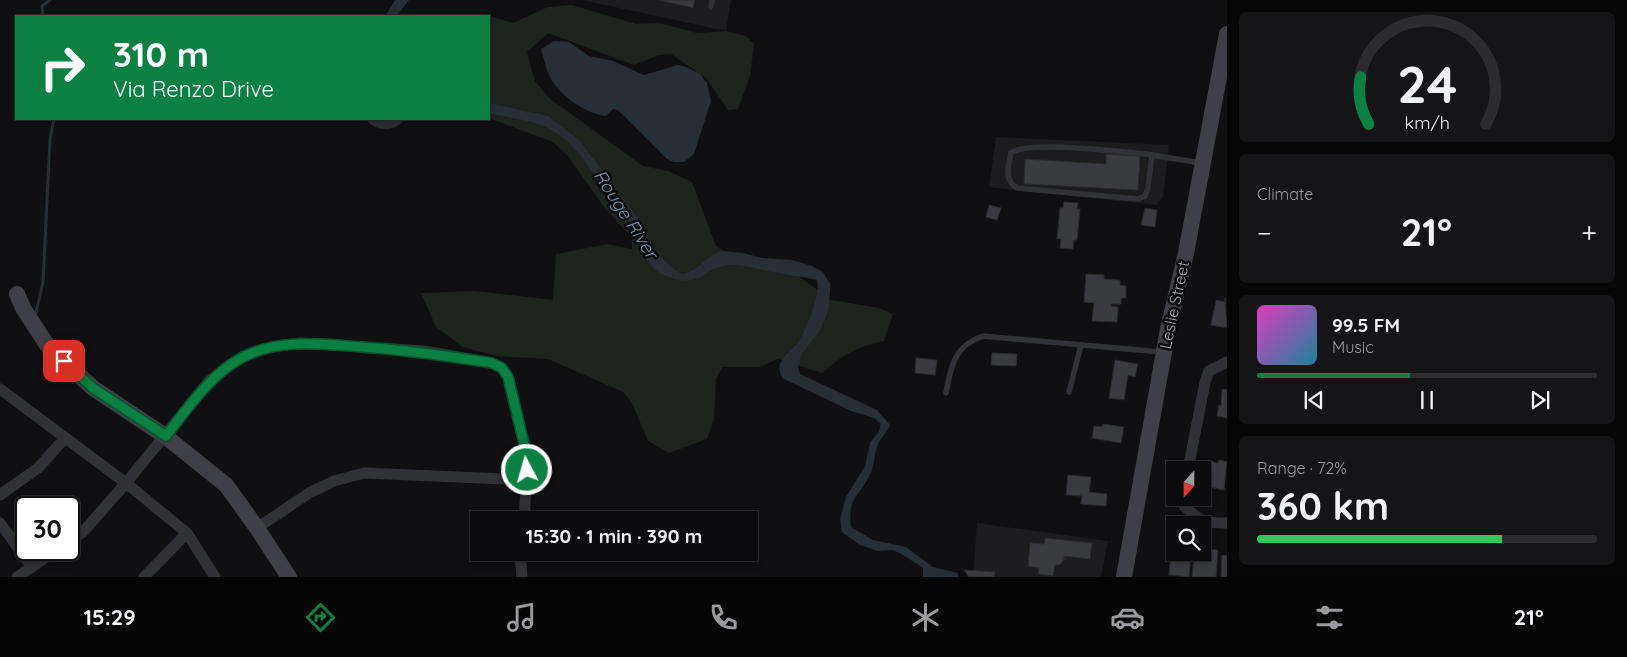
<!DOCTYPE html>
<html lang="en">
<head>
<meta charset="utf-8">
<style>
	:root { --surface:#0c0c0e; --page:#151517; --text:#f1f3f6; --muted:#9a9b9e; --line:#2c2c2e; --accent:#0b8043 }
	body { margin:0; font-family:Quicksand,sans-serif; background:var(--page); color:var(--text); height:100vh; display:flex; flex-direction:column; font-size:19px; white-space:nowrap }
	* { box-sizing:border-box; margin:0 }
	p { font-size:16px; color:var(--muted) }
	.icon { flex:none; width:28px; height:28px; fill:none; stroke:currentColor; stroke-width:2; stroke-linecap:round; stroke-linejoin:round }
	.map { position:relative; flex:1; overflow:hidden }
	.sheet { display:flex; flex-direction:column; gap:12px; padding:12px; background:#070708; width:400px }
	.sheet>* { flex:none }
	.guide { position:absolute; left:15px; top:15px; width:475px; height:105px; border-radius:0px; box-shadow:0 2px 8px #0003,0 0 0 1px var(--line); background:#0b8043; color:#fff; overflow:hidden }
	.needle { width:32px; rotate:201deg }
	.controls { position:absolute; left:1166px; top:461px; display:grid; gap:10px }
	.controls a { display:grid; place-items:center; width:45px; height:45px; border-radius:0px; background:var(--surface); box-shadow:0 2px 8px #0003,0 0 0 1px var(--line); font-size:25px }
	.speed { position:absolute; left:15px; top:496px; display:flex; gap:10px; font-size:25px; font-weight:700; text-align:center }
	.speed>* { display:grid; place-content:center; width:65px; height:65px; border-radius:50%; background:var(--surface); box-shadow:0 2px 8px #0003,0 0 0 1px var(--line); line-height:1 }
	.speed .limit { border:2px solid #111; border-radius:8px; background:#fff; color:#111 }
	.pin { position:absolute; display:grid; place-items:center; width:42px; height:42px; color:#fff; margin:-21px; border-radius:10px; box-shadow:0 2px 8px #0006 }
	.me { position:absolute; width:55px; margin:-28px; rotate:354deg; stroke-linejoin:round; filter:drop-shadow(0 0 4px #0008) }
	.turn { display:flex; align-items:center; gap:18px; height:105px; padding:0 15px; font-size:22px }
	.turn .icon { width:65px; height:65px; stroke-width:2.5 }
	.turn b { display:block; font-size:35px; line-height:42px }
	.big { font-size:38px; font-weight:700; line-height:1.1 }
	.sheet .card { flex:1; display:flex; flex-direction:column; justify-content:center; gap:8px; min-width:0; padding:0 18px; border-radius:8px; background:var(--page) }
	.sheet .dial { align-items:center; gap:0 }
	.dial svg { height:130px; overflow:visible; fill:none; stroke:var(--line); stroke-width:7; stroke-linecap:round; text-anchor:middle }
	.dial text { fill:var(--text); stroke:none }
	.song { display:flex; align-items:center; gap:15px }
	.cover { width:60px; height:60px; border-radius:8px; background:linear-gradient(135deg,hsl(310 70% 55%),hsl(190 70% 35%)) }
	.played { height:5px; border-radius:2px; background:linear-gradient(90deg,var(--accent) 45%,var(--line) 45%) }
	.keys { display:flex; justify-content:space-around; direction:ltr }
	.heat { display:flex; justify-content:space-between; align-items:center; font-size:28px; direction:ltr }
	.charge { height:8px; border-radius:4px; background:linear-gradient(90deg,#34c759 72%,var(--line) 0) }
	.trip { position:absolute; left:470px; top:511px; width:288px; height:50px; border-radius:0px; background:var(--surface); box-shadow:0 2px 8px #0003,0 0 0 1px var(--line); font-weight:700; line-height:50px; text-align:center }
	.menu { display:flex; height:80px; justify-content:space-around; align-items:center; background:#050506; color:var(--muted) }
	.menu .icon { width:35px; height:35px }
	.menu .current { color:var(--accent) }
	.menu b { font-size:22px; color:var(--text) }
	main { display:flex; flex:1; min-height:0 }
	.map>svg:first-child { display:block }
	.built { fill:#1c1c1f }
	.green { fill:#1c241d }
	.water { fill:#262e36 }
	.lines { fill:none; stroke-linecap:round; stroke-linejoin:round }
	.stream { stroke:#262e36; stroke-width:3 }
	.building { fill:#3a3b40; stroke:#2a2a2e }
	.lane { stroke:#313237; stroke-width:5.5 }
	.street { stroke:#313237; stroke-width:11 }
	.secondary { stroke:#3f4047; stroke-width:16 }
	.route-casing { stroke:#07532c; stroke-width:12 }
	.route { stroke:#0b8043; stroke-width:9 }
	.labels { text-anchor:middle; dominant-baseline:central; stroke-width:5; stroke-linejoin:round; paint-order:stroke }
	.street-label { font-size:16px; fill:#a0a6b4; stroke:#0b0b0c }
	.water-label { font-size:18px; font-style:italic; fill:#7494b2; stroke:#0b0b0c }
</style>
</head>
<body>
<main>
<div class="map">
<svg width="1227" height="577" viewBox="0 0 1227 577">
	<rect width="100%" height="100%" fill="#101012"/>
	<!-- built -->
	<g class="built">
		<path d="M 582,0 L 731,0 L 726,31 Z"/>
		<path d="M 996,137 L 1169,145 L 1163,197 L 1156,205 L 989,187 Z"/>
		<path d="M 977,523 L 1108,541 L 1101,577 L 973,577 Z"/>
	</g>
	<!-- green -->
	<path class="green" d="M 572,5 L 636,24 L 659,23 L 697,33 L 726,31 L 746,36 L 754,44 L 750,76 L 738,109 L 728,110 L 706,78 L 671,54 L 659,55 L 634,65 L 548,33 L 527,52 L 535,81 L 549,98 L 643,166 L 668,171 L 692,182 L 716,246 L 729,254 L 789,269 L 831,300 L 879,308 L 893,314 L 884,341 C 856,347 843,355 822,373 L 778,359 L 759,367 L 722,367 L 716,379 L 714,420 L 707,439 L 669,453 L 648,441 L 631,401 L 623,392 L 548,359 L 496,356 L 463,347 L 436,327 L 421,293 L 474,291 L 553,300 L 556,254 L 608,244 L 632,249 L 632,238 L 604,207 L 568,156 L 553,142 L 489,118 L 489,16 L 513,23 L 548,7 Z"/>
	<!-- water -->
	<g class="water">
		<path d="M 395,0 L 409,0 L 397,16 L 385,16 Z"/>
		<path d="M 554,41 L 569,42 L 589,56 L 613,61 L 644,75 L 678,65 L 686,67 L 700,74 L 707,83 L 711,101 L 694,154 L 684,162 L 674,162 L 667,159 L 618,110 L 613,109 L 606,116 C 586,114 561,96 551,79 C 546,70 544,58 541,49 Z"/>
		<path d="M 489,103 L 548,116 L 579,140 L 638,218 L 658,255 L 679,273 L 684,274 L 695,269 L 714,254 L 722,251 L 743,253 L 762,258 L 792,260 L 812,266 L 823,272 L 830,284 L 830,291 L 828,311 L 820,330 L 802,354 L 798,367 L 800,374 L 877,410 L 890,425 C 887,433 881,437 878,444 C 874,454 875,465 870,474 C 860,497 847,496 851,527 L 873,540 L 906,547 L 933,567 L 957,573 L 959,577 L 923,577 L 923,568 L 900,553 L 892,550 L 878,551 L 860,545 L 842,532 L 840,519 L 846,497 L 865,466 L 870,443 L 878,433 L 881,424 L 874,418 L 851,411 L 782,378 C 780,373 778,367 781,362 C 784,354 794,349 799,341 C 806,330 821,293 817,280 C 802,276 787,275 772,272 C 761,270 749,266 738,265 C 702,262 703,295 660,273 C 644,264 642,243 633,228 C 624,215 612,203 603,189 C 588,164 572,139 544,126 C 527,119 506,118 489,113 Z"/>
		<path d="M 365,119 L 405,119 C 394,133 376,132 365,119 Z"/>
	</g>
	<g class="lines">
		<!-- stream -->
		<g class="stream">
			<path d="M 43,16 L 42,6 L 50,0"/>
			<path d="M 36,313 L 43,282 L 50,139 L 54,119"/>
		</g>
	</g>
	<!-- building -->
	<g class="building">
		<path d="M 659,0 L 695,0 L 693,8 Z"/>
		<path d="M 1106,154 L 1140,156 L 1138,190 L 1024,184 L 1025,159 L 1106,164 Z"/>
		<path d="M 1064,202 L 1078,203 L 1077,209 L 1080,209 L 1077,240 L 1074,240 L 1073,249 L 1060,248 L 1061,239 L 1057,239 L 1060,208 L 1063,208 Z"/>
		<path d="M 989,205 L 1001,208 L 997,220 L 986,217 Z"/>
		<path d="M 1145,208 L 1157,210 L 1155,227 L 1141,225 Z"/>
		<path d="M 1086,274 L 1104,275 L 1104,279 L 1120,280 L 1120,285 L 1126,286 L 1126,298 L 1121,298 L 1121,304 L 1111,304 L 1111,306 L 1118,307 L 1117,322 L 1092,321 L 1094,303 L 1084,302 Z"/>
		<path d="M 1225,298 L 1227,328 L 1211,325 L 1216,300 L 1225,302 Z"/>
		<path d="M 992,353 L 1017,354 L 1016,366 L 991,365 Z"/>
		<path d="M 916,358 L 937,360 L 935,375 L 915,373 Z"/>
		<path d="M 1115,360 L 1138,364 L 1135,377 L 1128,375 L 1124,400 L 1109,398 Z"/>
		<path d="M 1222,389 L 1227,390 L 1227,418 L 1217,416 L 1219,405 L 1221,406 Z"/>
		<path d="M 1103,424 L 1124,427 L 1121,443 L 1092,438 L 1094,426 L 1102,427 Z"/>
		<path d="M 1219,460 L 1227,462 L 1224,490 L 1204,486 L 1209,461 L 1218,463 Z"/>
		<path d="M 1068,475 L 1091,477 L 1089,492 L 1107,494 L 1106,506 L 1081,504 L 1082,496 L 1066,495 Z"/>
		<path d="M 1045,538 L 1092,543 L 1090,559 L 1064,556 L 1064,560 L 1059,565 L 1055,565 L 1053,576 L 1038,574 L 1039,568 L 1028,566 L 1030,543 L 1044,544 Z"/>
		<path d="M 1171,549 L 1175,549 L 1175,552 L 1191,552 L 1189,577 L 1169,575 Z"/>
		<path d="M 1204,549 L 1218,550 L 1216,577 L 1192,577 L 1194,552 L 1202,552 Z"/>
		<path d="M 1222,555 L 1227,556 L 1227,577 L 1221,577 Z"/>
		<path d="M 964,570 L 995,572 L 994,577 L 969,577 Z"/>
	</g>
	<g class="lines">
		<!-- lane -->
		<g class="lane">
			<path d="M 711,6 L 712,0"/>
			<path d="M 1152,155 L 1148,188 L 1145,196 L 1138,199 L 1017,188 C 1003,179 1009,166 1011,153 C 1027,140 1121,152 1145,154 C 1164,157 1182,160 1201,163"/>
			<path d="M 1069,392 L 1081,345"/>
			<path d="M 946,393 C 951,366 954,346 983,336 L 1161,352"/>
		</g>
		<!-- street -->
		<g class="street">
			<path d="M 0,389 L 126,483 L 209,381 L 242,357 L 271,347 L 300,343 L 424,351 L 492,363 L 502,368 L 508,377 L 528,459 L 524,520"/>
			<path d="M 1188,470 L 1205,382 L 1209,371 L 1227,362"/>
			<path d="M 0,495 L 38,468 L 65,438"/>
			<path d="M 1184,498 L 1184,506 C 1201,522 1204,523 1227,523"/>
			<path d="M 0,523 L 32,567"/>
			<path d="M 257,528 L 309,493 L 334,481 L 364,473 L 526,480"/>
			<path d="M 69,542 L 83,532 L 126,483 L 187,533 L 215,577"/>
			<path d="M 520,552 L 522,577"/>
			<path d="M 17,577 L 57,550"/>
			<path d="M 144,577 L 187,533"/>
		</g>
		<!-- secondary -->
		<g class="secondary">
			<path d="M 17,294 L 23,308 L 49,348 L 93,388 L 165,436 L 226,485 L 257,528 L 289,577"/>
			<path d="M 1124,577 L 1168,329 L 1186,253 L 1227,34"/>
		</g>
	</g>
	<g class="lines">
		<!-- route casing -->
		<g class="route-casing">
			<path id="route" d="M 64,361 L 93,388 L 166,436 C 188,408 209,376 241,358 C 278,338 322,344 361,347 C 405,350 448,356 492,363 L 502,368 L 508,377 L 528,460 L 527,470"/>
		</g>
		<!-- route -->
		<use href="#route" class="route"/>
	</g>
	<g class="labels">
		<!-- street labels -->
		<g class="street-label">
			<text transform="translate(1174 305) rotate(-78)">Leslie Street</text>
		</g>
		<!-- water labels -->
		<g class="water-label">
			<text transform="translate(626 214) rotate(57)">Rouge River</text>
		</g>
	</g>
</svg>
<div class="controls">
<a><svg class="needle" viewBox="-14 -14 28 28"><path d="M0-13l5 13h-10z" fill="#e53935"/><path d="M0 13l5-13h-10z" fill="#9a9b9e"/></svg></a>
<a><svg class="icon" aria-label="search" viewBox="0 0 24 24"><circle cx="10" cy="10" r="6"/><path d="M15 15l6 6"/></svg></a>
</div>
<div class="speed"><div class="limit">30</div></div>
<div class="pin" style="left:64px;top:361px;background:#d93025"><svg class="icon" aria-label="arrive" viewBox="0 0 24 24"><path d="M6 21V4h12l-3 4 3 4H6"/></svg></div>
<svg class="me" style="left:527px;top:470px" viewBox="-20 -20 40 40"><circle r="17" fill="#0b8043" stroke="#fff" stroke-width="3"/><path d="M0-11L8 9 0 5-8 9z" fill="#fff"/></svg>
<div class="trip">15:30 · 1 min · 390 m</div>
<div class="guide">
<div class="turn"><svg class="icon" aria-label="right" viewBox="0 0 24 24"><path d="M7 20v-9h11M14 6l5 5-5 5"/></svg><div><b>310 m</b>Via Renzo Drive</div></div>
</div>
</div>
<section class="sheet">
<div class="card dial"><svg viewBox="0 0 100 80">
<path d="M14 69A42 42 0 1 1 86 69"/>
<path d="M14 69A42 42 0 0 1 9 40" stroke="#0b8043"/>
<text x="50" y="56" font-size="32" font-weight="700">24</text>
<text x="50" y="72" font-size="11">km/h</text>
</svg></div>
<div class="card"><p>Climate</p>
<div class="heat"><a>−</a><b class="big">21°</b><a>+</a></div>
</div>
<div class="card">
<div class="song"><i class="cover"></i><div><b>99.5 FM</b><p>Music</p></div></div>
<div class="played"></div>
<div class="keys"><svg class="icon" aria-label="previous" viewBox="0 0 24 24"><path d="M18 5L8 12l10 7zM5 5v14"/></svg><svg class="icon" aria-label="pause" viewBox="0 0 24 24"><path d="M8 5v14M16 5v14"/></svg><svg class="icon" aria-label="next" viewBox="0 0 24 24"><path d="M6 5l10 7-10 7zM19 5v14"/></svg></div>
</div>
<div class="card"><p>Range · 72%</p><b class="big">360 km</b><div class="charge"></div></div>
</section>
</main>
<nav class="menu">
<b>15:29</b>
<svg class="icon current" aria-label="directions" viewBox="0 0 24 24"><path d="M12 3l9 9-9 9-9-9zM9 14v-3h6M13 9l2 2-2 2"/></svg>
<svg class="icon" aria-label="music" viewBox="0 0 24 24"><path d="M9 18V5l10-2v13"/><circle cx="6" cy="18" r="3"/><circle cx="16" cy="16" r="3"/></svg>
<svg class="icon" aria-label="phone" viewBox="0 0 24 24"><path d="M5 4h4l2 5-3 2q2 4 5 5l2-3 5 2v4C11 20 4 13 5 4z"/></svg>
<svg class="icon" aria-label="climate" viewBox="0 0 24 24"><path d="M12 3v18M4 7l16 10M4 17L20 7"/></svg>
<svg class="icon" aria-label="car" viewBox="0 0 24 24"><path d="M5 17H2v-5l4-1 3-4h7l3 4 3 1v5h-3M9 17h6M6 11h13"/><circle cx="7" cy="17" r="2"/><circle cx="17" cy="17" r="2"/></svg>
<svg class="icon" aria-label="filters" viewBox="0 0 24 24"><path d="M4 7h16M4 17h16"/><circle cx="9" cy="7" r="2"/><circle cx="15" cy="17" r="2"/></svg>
<b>21°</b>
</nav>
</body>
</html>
